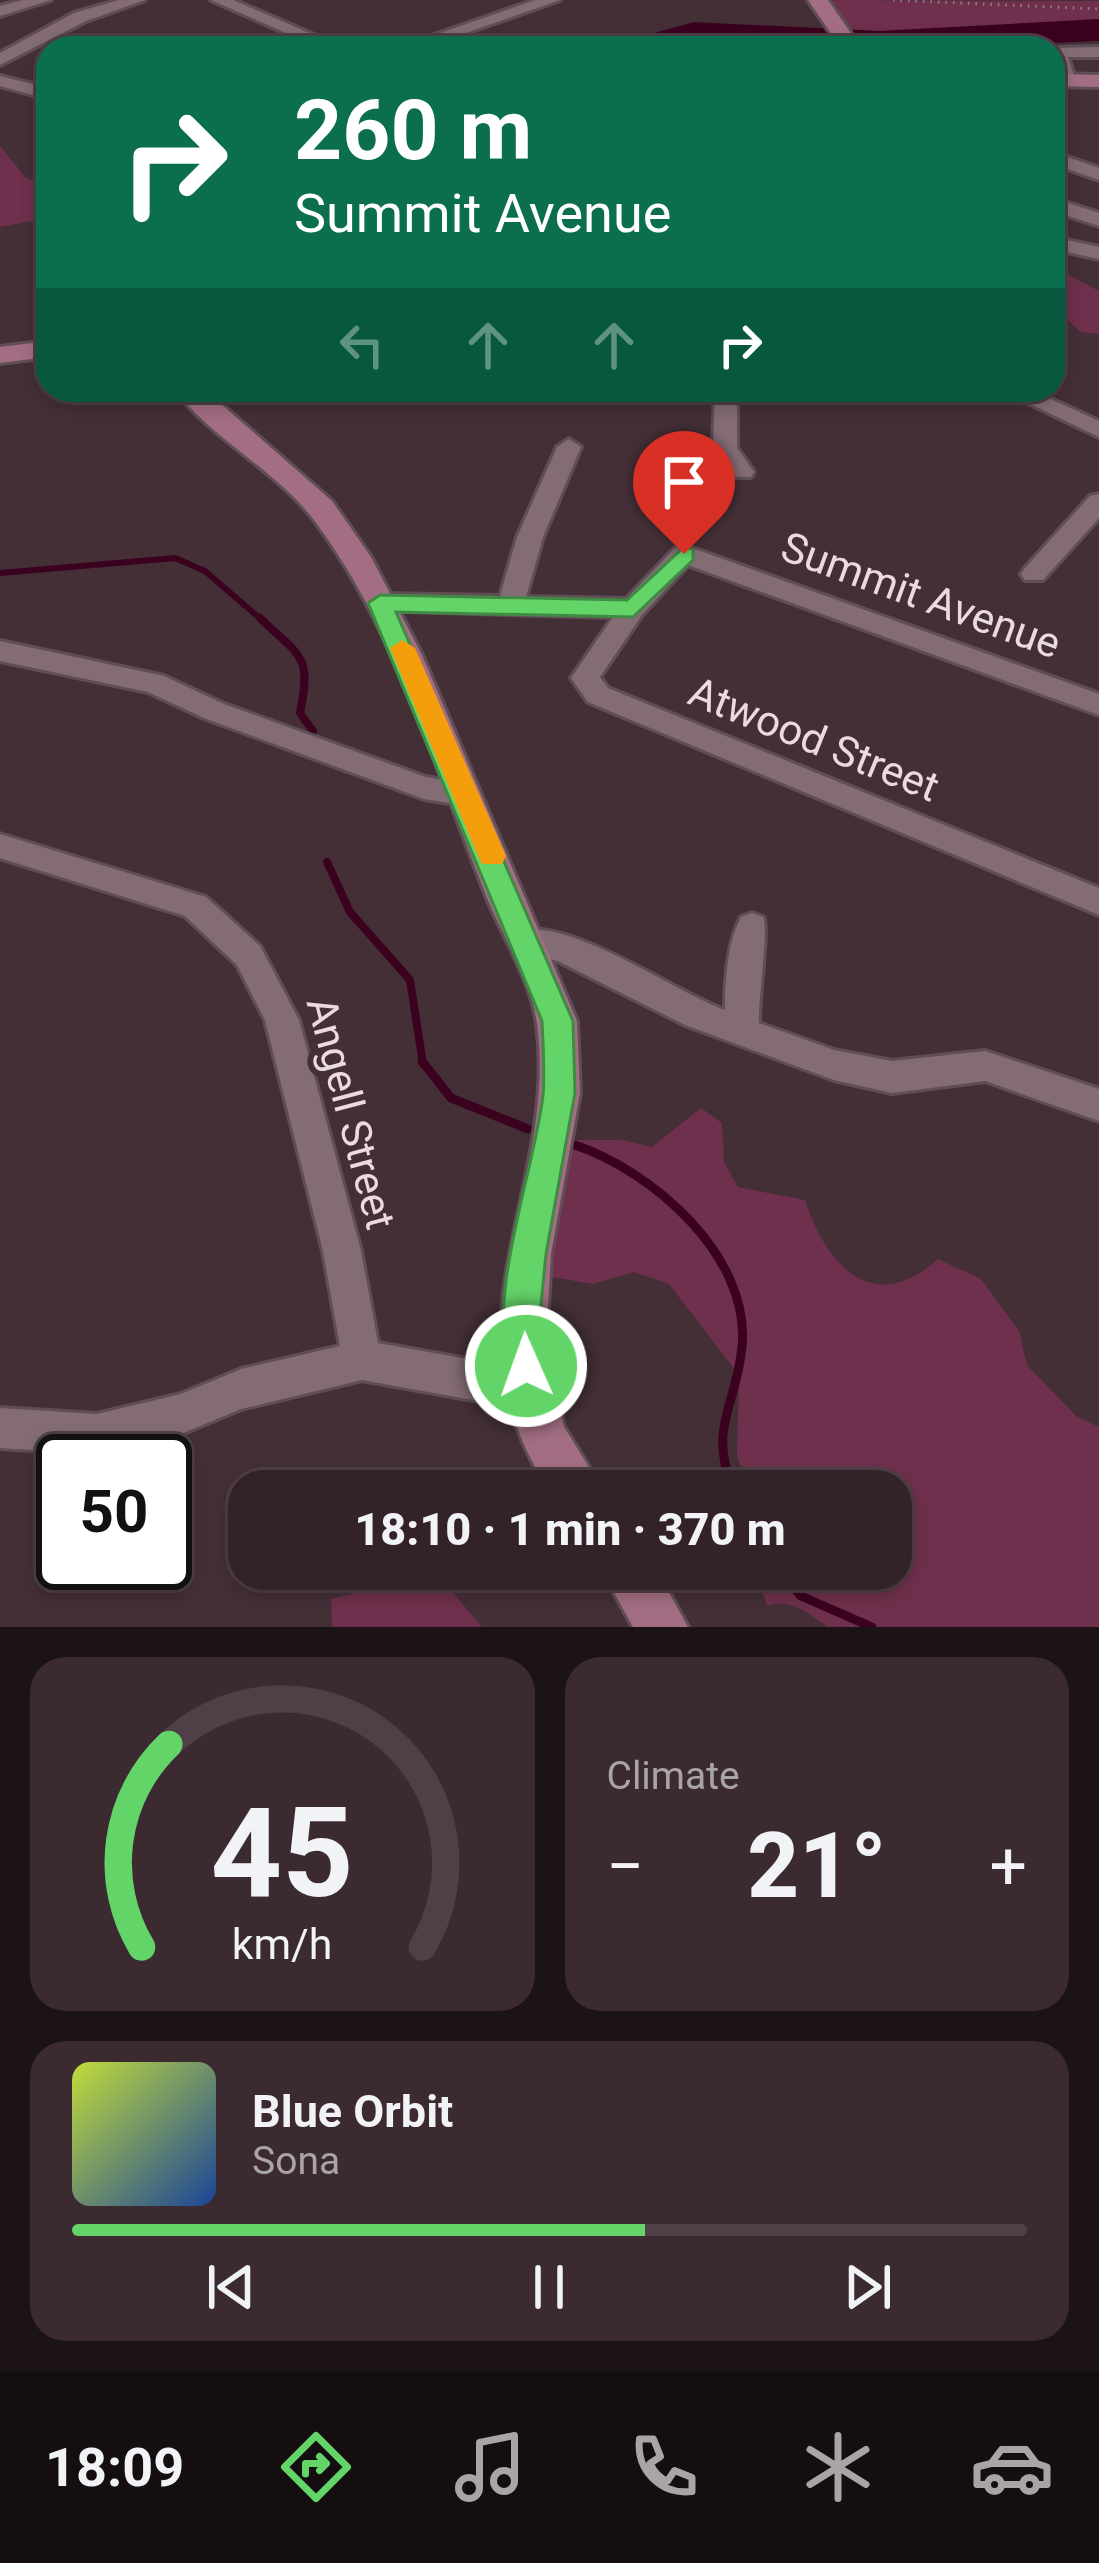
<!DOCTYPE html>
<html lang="en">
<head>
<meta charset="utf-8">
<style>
	:root { --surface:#332329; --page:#3b2b31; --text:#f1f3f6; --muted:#a9a4a8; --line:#4e4046; --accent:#63d468 }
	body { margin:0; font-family:Roboto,sans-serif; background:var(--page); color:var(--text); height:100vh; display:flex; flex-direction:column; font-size:45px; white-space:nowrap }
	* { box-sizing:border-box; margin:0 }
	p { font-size:39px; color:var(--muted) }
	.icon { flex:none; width:66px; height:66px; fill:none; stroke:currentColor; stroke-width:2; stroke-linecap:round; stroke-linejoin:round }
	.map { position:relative; height:1627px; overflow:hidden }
	.details { display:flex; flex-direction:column; gap:30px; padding:30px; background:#1c1317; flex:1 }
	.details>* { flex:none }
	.guide { position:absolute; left:36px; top:36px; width:1029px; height:366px; border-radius:36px; box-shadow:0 6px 18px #0003,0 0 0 3px var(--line); background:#0b6e4f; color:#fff; overflow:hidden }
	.speed { position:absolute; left:36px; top:1434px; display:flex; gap:24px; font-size:60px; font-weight:700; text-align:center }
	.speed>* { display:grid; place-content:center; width:156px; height:156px; border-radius:50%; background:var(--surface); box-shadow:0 6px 18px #0003,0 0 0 3px var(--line); line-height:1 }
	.speed .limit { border:6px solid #111; border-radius:18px; background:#fff; color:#111 }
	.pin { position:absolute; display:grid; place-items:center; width:102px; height:102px; color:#fff; margin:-123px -51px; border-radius:50% 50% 50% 0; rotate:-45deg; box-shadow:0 0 12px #0007 }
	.pin .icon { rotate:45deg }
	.me { position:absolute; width:132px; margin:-66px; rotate:358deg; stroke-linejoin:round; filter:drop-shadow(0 0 9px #0008) }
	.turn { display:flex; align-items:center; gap:42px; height:252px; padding:0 60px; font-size:54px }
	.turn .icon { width:156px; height:156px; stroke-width:2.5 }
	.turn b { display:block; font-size:84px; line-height:102px }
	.lanes { display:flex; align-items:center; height:114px; padding:0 60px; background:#0003; justify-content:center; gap:60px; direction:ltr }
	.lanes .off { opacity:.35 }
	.big { font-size:90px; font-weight:800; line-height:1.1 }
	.details .card { flex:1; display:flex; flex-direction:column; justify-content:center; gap:18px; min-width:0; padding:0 42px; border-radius:36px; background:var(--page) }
	.details .dial { align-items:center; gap:0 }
	.dial svg { height:312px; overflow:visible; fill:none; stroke:var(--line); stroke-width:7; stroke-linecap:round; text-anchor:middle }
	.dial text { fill:var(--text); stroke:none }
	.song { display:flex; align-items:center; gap:36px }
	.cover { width:144px; height:144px; border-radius:18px; background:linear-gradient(135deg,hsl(70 70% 55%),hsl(220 70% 35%)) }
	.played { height:12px; border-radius:6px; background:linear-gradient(90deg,var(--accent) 60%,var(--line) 60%) }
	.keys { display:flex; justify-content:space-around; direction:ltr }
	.heat { display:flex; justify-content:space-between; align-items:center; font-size:66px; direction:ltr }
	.details .tiles { flex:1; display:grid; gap:30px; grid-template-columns:1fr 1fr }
	.card:last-child { grid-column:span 2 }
	.trip { position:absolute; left:228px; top:1470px; width:684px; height:120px; border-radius:36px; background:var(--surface); box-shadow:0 6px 18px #0003,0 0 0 3px var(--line); font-weight:800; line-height:120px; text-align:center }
	.tabs { display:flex; height:192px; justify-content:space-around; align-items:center; background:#140e10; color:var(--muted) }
	.tabs .icon { width:84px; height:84px }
	.tabs .selected { color:var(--accent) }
	.tabs b { font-size:54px; color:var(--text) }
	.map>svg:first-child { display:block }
	.green { fill:#6e304c }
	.water { fill:#3a021f }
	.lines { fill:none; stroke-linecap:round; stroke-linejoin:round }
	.stream-far2 { stroke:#3a021f; stroke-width:6 }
	.stream-far1 { stroke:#3a021f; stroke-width:8 }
	.stream { stroke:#3a021f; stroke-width:9 }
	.minor-casing { stroke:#5f4e55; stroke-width:6 }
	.major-casing { stroke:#5f4e55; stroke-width:6 }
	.path { stroke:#938187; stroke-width:3; stroke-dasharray:1.5 6; stroke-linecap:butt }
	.minor { fill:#846c75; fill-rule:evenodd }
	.major { fill:#a36e83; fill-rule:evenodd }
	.route { fill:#63d468; stroke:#408a44; stroke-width:3 }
	.slow { fill:#f59e0b }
	.labels { text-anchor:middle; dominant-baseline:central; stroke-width:12; stroke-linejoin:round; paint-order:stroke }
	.street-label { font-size:42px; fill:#e9dbdf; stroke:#442f37 }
</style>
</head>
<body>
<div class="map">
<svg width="1099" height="1627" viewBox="0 0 1099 1627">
	<rect width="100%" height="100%" fill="#442f37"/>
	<!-- green -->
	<g class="green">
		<path d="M 818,0 L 1099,1 L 1099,19 L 917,33 L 845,29 Z"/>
		<path d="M 0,146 L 25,177 L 48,189 L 48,218 L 0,227 Z"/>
		<path d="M 1053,267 L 1099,291 L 1099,334 L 1080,332 L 1053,305 Z"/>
		<path d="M 701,1108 L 722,1123 L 724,1162 L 738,1187 L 805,1200 C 827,1267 874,1317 938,1259 L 981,1279 L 1019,1331 L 1027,1365 L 1076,1416 L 1099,1427 L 1099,1627 L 828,1627 C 810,1615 790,1597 767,1606 L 754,1569 L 891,1569 L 891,1491 L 750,1491 L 737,1456 L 739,1375 L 669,1284 L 634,1272 L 593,1284 L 534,1274 L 557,1140 L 623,1140 L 652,1147 Z"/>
		<path d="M 392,1569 L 433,1569 L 482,1627 L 332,1627 L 331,1599 L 352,1594 Z"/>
	</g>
	<!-- water -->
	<path class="water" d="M 1099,19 L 1099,41 L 930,48 L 600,48 L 694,22 L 878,31 Z"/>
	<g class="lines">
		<!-- stream-far2 -->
		<path class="stream-far2" d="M 0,573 L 175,558 L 205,571 L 263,621"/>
		<!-- stream-far1 -->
		<g class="stream-far1">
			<path d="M 260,618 C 301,658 312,654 300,713 L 313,731"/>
			<path d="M 327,862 L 350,912 L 410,980 L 423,1064"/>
		</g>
		<!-- stream -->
		<g class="stream">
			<path d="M 422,1061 L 451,1098 L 528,1129"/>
			<path d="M 575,1145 C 652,1171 751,1256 742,1347 C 736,1407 707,1429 734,1491"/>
			<path d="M 778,1569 L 801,1596 L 872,1627"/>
		</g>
		<!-- minor casing -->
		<g class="minor-casing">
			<g id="minor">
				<path d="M 23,0 L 51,0 L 0,16 L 0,6 Z"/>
				<path d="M 119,0 L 145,0 L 86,21 L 0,65 L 0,53 L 74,13 Z"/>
				<path d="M 211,0 L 233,0 L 344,48 L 320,48 Z"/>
				<path d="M 535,0 L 560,0 L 423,48 L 397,48 Z"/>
				<path d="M 1099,47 L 1099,57 L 1068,57 L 1076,81 L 1061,85 L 1052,48 Z"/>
				<path d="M 0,76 L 48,88 L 48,99 L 0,86 Z"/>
				<path d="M 1053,152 L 1099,168 L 1099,180 L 1053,164 Z"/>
				<path d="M 1053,198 L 1099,213 L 1099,226 L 1053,211 Z"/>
				<path d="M 1053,237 L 1099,247 L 1099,259 L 1053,249 Z"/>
				<path d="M 715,390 L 737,390 L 737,448 L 754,472 L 751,477 L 733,477 L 713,449 Z"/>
				<path d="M 1001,390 L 1031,390 L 1099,421 L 1099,437 Z"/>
				<path d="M 569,439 L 581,447 L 543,537 L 526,597 L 626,599 L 675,548 L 684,545 L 1099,694 L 1099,715 L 688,565 L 642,615 L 600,677 L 608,688 L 1099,888 L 1099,915 L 588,702 L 571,678 L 613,617 L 371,610 L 367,603 L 380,594 L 500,596 L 517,537 L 557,447 Z"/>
				<path d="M 1099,494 L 1099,518 L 1043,580 L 1025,580 L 1021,574 L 1025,568 L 1090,496 Z"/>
				<path d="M 0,641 L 164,676 L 224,704 L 426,777 L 471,785 L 476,793 L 471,801 L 461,805 L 424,799 L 204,718 L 148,692 L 0,661 Z"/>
				<path d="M 0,834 L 206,897 L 260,946 L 299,1020 L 361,1251 L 378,1343 L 528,1370 L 542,1376 L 548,1390 L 542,1404 L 528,1410 L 362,1380 L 241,1409 L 181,1434 L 97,1454 L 0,1448 L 0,1408 L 97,1414 L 181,1394 L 241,1369 L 340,1346 L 323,1251 L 265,1020 L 237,965 L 185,916 L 0,858 Z"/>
				<path d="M 752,913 L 763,917 C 769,928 758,1000 759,1023 L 834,1050 L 892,1061 L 985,1051 L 1099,1089 L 1099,1121 L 985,1081 L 892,1093 L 834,1080 L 685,1025 L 558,961 L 517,952 L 512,942 L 517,932 C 567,915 674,992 725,1010 C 725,980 727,944 741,917 Z"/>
			</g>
		</g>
		<!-- major casing -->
		<g class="major-casing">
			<g id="major">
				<path d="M 808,0 L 828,0 L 861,48 L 841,48 Z"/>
				<path d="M 1053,74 L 1099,75 L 1099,87 L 1053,86 Z"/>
				<path d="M 48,341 L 48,357 L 0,363 L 0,347 Z"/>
				<path d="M 175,390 L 205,390 L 332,501 L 371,557 L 422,655 L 577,1021 L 580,1093 L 551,1254 L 546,1341 L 564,1427 L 604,1491 L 550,1491 C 437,1324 559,1189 537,1024 C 532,983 503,937 487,898 C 437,773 396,629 314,520 C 276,470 213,440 175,390 Z"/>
				<path d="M 601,1569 L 656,1569 L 688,1627 L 633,1627 Z"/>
			</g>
		</g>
		<!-- path -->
		<path class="path" d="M 893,0 L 1099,9"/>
		<!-- minor -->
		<use href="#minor" class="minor"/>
		<!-- major -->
		<use href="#major" class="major"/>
	</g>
	<!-- route -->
	<path class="route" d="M 684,547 L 693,549 L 693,560 L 633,617 L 396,612 L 573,1021 L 575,1093 L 546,1254 L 541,1305 L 543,1366 L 538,1379 L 526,1384 L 513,1379 C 482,1303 534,1175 543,1095 C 545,1071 543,1045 542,1021 L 368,603 L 380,595 L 627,600 Z"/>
	<!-- slow -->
	<path class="slow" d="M 402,640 L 415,648 L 506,856 L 502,864 L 482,864 L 478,856 L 390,648 Z"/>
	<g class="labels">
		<!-- street labels -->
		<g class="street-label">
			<text transform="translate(921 595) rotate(20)">Summit Avenue</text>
			<text transform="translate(814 739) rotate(22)">Atwood Street</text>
			<text transform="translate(351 1113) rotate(75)">Angell Street</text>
		</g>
	</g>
</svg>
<div class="speed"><div class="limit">50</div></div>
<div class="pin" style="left:684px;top:554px;background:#d93025"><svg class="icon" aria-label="arrive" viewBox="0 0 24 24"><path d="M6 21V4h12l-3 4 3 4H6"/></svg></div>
<svg class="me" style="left:526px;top:1366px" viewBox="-20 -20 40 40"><circle r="17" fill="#63d468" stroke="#fff" stroke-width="3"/><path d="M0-11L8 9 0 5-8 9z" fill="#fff"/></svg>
<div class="trip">18:10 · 1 min · 370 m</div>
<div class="guide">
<div class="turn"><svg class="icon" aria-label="right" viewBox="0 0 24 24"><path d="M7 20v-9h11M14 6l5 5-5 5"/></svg><div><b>260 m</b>Summit Avenue</div></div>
<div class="lanes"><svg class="icon off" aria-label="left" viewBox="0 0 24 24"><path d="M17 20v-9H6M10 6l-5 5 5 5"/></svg><svg class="icon off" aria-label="ahead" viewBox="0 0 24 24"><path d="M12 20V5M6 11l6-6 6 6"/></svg><svg class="icon off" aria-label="ahead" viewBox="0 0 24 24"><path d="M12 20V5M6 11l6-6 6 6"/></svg><svg class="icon" aria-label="right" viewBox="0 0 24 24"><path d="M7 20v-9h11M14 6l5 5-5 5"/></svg></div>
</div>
</div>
<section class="details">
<div class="tiles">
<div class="card dial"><svg viewBox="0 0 100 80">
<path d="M14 69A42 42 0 1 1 86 69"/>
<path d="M14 69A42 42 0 0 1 21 17" stroke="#63d468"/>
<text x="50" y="56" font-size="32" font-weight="700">45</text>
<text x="50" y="72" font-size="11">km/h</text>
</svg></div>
<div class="card"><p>Climate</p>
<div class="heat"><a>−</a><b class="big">21°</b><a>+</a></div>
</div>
<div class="card">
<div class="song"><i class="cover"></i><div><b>Blue Orbit</b><p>Sona</p></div></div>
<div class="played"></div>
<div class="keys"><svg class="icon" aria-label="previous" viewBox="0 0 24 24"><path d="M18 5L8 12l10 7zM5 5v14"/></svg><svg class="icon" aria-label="pause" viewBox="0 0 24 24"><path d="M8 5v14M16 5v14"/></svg><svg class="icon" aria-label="next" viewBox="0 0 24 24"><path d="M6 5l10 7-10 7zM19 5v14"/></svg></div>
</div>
</div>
</section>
<nav class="tabs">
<b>18:09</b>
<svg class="icon selected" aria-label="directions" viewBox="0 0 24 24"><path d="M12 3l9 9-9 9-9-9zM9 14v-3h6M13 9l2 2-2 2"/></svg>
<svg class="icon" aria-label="music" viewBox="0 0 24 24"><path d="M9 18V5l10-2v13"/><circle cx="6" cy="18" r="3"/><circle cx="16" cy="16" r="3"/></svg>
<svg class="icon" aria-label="phone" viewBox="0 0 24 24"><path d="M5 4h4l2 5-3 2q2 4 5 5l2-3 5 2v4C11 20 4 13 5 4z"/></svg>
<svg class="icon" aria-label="climate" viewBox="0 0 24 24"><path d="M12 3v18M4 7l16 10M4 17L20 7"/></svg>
<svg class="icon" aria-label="car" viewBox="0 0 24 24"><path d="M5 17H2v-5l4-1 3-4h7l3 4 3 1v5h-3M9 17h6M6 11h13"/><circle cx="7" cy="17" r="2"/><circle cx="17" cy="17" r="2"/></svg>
</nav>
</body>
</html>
